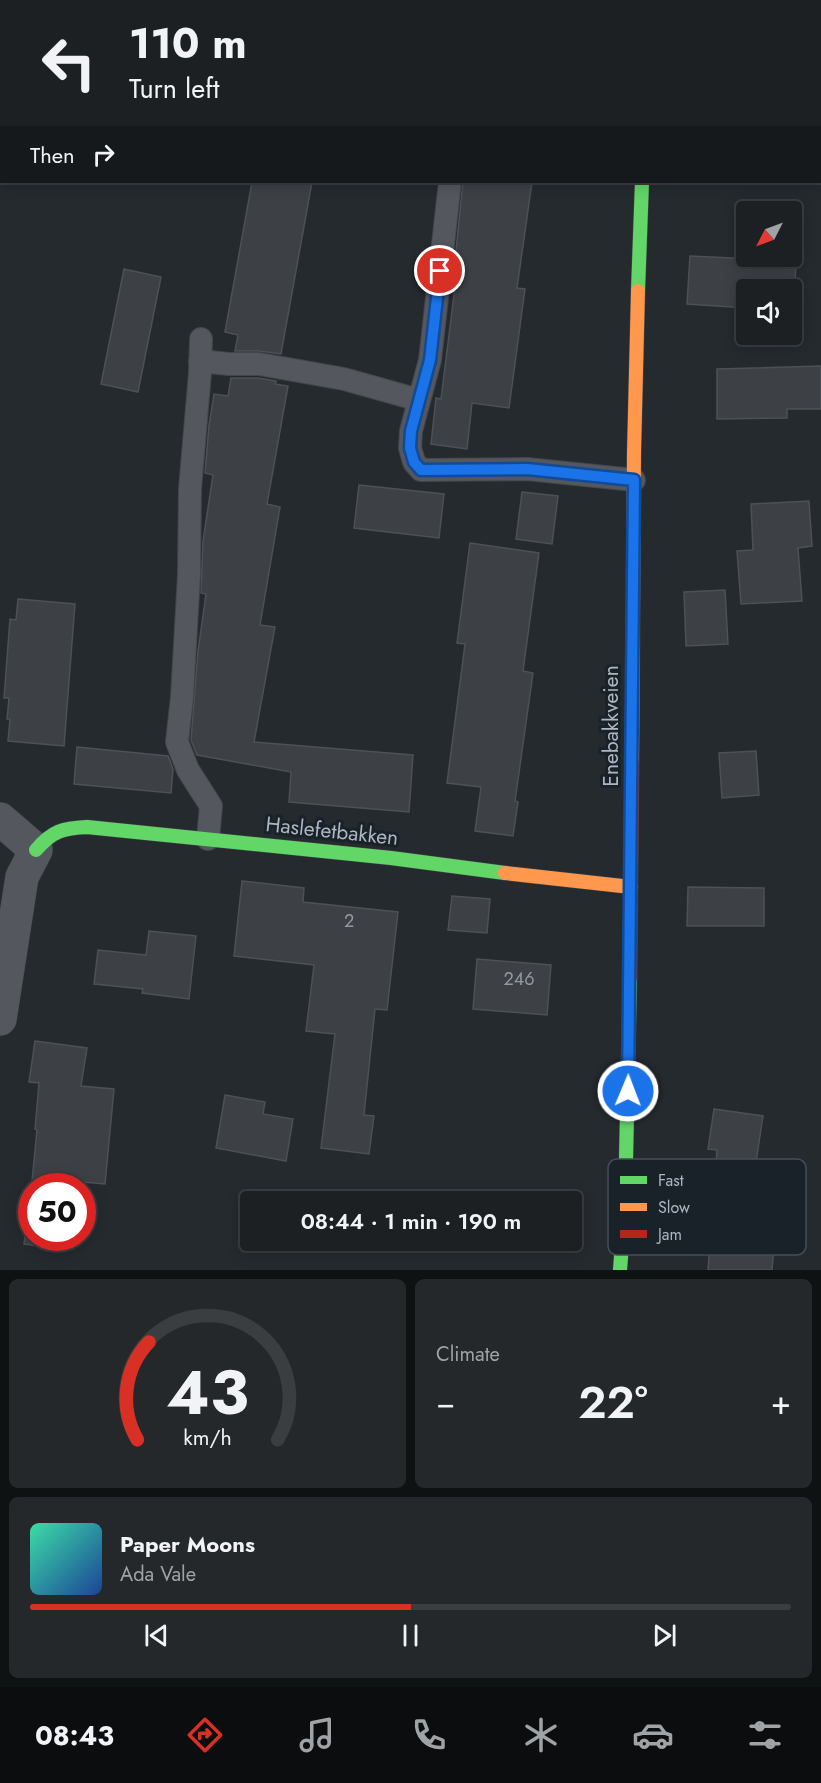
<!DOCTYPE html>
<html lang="en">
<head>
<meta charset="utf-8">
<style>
	:root { --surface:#1c2023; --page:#25282b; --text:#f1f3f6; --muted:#a0a3a6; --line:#3a3e41; --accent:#d93025 }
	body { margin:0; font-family:Jost,sans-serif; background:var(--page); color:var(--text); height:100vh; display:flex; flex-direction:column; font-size:22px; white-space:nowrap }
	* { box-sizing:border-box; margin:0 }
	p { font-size:20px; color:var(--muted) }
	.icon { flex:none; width:33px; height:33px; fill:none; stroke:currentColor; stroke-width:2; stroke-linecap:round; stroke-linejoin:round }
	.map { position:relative; height:1270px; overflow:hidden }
	.side { display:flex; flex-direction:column; gap:9px; padding:9px; background:#0f1213; flex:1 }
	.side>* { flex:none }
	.hud { position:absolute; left:0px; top:0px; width:822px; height:183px; box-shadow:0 3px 15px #0003,0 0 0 2px var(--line); background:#1c2023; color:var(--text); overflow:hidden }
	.needle { width:39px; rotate:228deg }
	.buttons { position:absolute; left:736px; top:201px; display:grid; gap:12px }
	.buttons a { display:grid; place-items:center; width:66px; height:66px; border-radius:6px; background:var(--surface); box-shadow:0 3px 15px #0003,0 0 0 2px var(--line); font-size:30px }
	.speed { position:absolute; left:18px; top:1173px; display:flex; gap:12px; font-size:30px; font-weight:700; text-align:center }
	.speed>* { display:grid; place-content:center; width:78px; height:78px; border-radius:50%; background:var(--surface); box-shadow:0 3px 15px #0003,0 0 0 2px var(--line); line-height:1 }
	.speed .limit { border:9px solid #d22; background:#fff; color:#111 }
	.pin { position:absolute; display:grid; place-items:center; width:51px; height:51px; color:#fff; margin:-26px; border:3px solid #fff; border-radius:50%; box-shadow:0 2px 6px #0007 }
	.me { position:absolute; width:66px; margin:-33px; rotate:1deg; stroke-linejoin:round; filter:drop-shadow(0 0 4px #0008) }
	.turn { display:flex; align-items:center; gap:21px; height:126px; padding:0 30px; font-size:27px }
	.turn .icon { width:78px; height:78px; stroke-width:2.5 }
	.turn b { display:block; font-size:42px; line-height:51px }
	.then { display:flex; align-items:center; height:57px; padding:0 30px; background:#0003; gap:12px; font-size:22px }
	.big { font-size:45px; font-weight:600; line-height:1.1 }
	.side .tile { flex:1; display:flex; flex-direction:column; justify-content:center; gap:9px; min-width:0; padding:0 21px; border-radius:9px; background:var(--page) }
	.side .dial { align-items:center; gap:0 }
	.dial svg { height:156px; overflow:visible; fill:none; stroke:var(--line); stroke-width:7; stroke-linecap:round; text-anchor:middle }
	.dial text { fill:var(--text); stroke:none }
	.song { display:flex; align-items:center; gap:18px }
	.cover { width:72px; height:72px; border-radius:9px; background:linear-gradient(135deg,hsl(160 70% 55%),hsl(220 70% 35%)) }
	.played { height:6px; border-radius:3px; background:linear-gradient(90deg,var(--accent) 50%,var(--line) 50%) }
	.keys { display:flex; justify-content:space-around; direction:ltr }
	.heat { display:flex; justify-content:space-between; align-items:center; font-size:33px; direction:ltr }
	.side .tiles { flex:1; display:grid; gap:9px; grid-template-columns:1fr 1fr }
	.tile:last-child { grid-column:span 2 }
	.trip { position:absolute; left:240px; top:1191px; width:342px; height:60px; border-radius:6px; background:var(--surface); box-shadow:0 3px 15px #0003,0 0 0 2px var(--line); font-weight:600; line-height:60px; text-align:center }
	.tab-bar { display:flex; height:96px; justify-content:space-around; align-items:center; background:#0b0d0e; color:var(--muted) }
	.tab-bar .icon { width:42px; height:42px }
	.tab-bar .current { color:var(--accent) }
	.tab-bar b { font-size:27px; color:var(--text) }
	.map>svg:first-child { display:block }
	.building { fill:#3d4146; stroke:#4c5158; stroke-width:1.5 }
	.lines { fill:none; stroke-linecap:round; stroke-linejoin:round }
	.lane-casing { stroke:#42464a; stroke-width:24 }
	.street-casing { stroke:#42464a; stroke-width:34 }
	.fast-casing { stroke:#42464a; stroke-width:15 }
	.slow-casing { stroke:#42464a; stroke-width:15 }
	.jam-casing { stroke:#42464a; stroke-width:15 }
	.lane { stroke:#54585e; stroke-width:22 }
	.street { stroke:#54585e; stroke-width:33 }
	.fast { stroke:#63d668; stroke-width:14 }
	.slow { stroke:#ff974d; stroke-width:14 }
	.jam { stroke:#b3261e; stroke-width:14 }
	.route-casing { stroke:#114b97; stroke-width:15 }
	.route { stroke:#1a73e8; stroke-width:10 }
	.labels { text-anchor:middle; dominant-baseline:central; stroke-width:6; stroke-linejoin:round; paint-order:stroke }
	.number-label { font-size:18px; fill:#9199a3 }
	.street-label { font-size:21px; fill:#adb6c2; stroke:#192129 }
	.key { fill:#192129; stroke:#454e57; stroke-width:1.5 }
	.key-label { font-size:16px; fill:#adb6c2 }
</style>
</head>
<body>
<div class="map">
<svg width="821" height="1270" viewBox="0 0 821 1270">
	<rect width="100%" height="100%" fill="#252a2f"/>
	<!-- building -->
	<g class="building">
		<path d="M 252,182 L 312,182 L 281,354 L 259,351 L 235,351 L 238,335 L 225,332 Z"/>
		<path d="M 463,182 L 532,182 L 517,288 L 525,289 L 509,408 L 472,403 L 467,449 L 431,444 L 436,398 L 441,399 L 452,311 L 458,261 L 455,260 Z"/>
		<path d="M 690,256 L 796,261 L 794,310 L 792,310 L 792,290 L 747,290 L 747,308 L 687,304 Z"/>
		<path d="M 124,269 L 161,277 L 138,392 L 101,384 Z"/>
		<path d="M 821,366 L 821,409 L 787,409 L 787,418 L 717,419 L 717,369 Z"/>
		<path d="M 231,378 L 258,378 L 276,381 L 275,384 L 288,386 L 267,504 L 280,507 L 260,625 L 275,627 L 254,742 L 413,755 L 409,812 L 289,802 L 291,772 L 197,755 L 191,740 L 198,651 L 206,594 L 201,593 L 203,541 L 213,475 L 205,473 L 209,425 L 214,394 L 228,396 Z"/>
		<path d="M 359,485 L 444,494 L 439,538 L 354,528 Z"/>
		<path d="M 522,492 L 558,496 L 552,544 L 516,539 Z"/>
		<path d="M 809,501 L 812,546 L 798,548 L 802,601 L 741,604 L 737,551 L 753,550 L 751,504 Z"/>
		<path d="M 470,543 L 539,553 L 523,671 L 533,673 L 515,801 L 518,802 L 513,836 L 475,831 L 481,787 L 447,783 L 465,644 L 457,643 Z"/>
		<path d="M 725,590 L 728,644 L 686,646 L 684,592 Z"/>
		<path d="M 18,599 L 75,604 L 64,746 L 8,741 L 10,719 L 7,719 L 9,698 L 4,698 L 10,619 L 16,620 Z"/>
		<path d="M 77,747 L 168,756 L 173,769 L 171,793 L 74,784 Z"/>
		<path d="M 756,751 L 759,795 L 722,798 L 719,753 Z"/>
		<path d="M 242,881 L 304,888 L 303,902 L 398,912 L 387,1010 L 375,1009 L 364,1115 L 374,1116 L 369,1154 L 321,1148 L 335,1034 L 306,1031 L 314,965 L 234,956 Z"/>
		<path d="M 688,887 L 764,888 L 764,926 L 687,926 Z"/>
		<path d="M 452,896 L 490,899 L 487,933 L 448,930 Z"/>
		<path d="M 149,931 L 196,936 L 189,999 L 142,993 L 143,989 L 94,984 L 98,950 L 146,955 Z"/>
		<path d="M 477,959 L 551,965 L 547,1015 L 473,1009 Z"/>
		<path d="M 35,1041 L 87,1048 L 81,1086 L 114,1089 L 105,1184 L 71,1181 L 71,1186 L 32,1186 L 32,1238 L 64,1238 L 63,1249 L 24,1244 L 32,1181 L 37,1130 L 35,1129 L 39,1083 L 29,1082 Z"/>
		<path d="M 225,1095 L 265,1102 L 263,1114 L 293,1119 L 286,1161 L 216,1148 Z"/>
		<path d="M 714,1109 L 763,1116 L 751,1196 L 778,1198 L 772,1270 L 708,1270 L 717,1150 L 708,1149 Z"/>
	</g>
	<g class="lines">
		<!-- lane casing -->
		<g class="lane-casing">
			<g id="lane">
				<path d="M 450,182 L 430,360 L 411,431 L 410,448 L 414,462 L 421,470 L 527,469 L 634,480"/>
				<path d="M 201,339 L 200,373 L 190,489 L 189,575 L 182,697 L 177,742 L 188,770 L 211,806 L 208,839"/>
				<path d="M 200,361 L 229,364 L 259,364 L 299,371 L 344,379 L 419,400"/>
			</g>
		</g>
		<!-- street casing -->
		<g class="street-casing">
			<path id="street" d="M 0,819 L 36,850 L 22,877 L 0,1019"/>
		</g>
		<!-- fast casing -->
		<g class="fast-casing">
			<g id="fast">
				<path d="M 638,291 L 642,182"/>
				<path d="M 36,850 C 52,831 63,828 87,827 L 391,858 L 505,873"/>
				<path d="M 620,1270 L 625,1205 L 630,978"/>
			</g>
		</g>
		<!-- slow casing -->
		<g class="slow-casing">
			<g id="slow">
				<path d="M 632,762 L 634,453 L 638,291"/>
				<path d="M 505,873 L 631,887"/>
			</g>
		</g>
		<!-- jam casing -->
		<g class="jam-casing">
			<g id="jam">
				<path d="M 655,0 L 655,2"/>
				<path d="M 630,978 L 632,762"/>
			</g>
		</g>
		<!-- lane -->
		<use href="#lane" class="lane"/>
		<!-- street -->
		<use href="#street" class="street"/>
		<!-- fast -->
		<use href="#fast" class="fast"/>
		<!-- slow -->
		<use href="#slow" class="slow"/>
		<!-- jam -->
		<use href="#jam" class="jam"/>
	</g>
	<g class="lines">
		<!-- route casing -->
		<g class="route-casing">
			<path id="route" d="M 440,271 L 430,360 L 411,431 L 410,448 L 414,462 L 421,470 L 527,469 L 634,480 L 628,1091"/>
		</g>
		<!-- route -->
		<use href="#route" class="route"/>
	</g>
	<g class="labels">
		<!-- number labels -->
		<g class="number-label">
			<text x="349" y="921">2</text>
			<text x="519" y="979">246</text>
		</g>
		<!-- street labels -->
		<g class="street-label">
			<text transform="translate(611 726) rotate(-90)">Enebakkveien</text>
			<text transform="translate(332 831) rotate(6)">Haslefetbakken</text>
		</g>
	</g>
	<!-- legend -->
	<rect x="608" y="1159" width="198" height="96" rx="9" class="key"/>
	<rect x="620" y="1176" width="27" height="8" fill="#63d668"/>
	<rect x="620" y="1203" width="27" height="8" fill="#ff974d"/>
	<rect x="620" y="1230" width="27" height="8" fill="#b3261e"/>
	<g class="key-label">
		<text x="658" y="1186">Fast</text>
		<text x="658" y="1213">Slow</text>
		<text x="658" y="1240">Jam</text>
	</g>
</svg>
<div class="buttons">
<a><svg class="needle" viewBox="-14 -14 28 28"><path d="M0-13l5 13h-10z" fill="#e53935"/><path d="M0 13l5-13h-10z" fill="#a0a3a6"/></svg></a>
<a><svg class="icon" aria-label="sound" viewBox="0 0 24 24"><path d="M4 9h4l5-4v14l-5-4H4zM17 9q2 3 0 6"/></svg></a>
</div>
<div class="speed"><div class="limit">50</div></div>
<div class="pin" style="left:440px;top:271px;background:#d93025"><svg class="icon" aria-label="arrive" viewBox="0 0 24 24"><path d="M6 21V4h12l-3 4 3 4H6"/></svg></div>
<svg class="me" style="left:628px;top:1091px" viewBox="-20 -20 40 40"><circle r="17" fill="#1a73e8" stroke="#fff" stroke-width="3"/><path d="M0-11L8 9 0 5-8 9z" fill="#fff"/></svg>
<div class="trip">08:44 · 1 min · 190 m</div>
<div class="hud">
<div class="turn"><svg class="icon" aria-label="left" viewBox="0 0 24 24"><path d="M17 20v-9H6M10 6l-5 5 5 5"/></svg><div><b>110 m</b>Turn left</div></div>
<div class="then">Then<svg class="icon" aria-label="right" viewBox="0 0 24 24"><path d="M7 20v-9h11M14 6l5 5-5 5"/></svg></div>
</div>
</div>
<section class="side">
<div class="tiles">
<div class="tile dial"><svg viewBox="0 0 100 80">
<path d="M14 69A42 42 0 1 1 86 69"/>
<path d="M14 69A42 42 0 0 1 20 19" stroke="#d93025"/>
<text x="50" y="56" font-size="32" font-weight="700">43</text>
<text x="50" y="72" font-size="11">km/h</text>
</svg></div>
<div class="tile"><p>Climate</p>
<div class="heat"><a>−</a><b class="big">22°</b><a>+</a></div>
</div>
<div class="tile">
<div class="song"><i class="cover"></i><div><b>Paper Moons</b><p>Ada Vale</p></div></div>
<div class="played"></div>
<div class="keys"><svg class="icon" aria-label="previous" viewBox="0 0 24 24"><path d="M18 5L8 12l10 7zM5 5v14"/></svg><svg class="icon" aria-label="pause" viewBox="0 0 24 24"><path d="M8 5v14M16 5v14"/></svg><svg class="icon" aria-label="next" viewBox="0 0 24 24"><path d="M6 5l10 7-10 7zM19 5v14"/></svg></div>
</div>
</div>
</section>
<nav class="tab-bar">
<b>08:43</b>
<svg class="icon current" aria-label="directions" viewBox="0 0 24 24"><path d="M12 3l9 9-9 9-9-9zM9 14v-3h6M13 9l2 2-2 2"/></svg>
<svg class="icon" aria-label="music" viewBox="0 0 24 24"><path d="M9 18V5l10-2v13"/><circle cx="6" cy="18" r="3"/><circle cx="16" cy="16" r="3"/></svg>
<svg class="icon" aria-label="phone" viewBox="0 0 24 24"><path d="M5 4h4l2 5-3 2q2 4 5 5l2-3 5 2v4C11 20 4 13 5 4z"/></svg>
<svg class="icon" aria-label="climate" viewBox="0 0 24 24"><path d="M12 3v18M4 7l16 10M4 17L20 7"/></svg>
<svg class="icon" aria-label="car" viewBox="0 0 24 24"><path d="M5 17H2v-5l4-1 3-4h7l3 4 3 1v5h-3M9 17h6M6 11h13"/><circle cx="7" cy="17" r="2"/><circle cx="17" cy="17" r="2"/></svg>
<svg class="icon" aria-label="filters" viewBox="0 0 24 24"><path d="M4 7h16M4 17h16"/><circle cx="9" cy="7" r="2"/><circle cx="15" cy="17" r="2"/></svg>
</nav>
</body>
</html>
